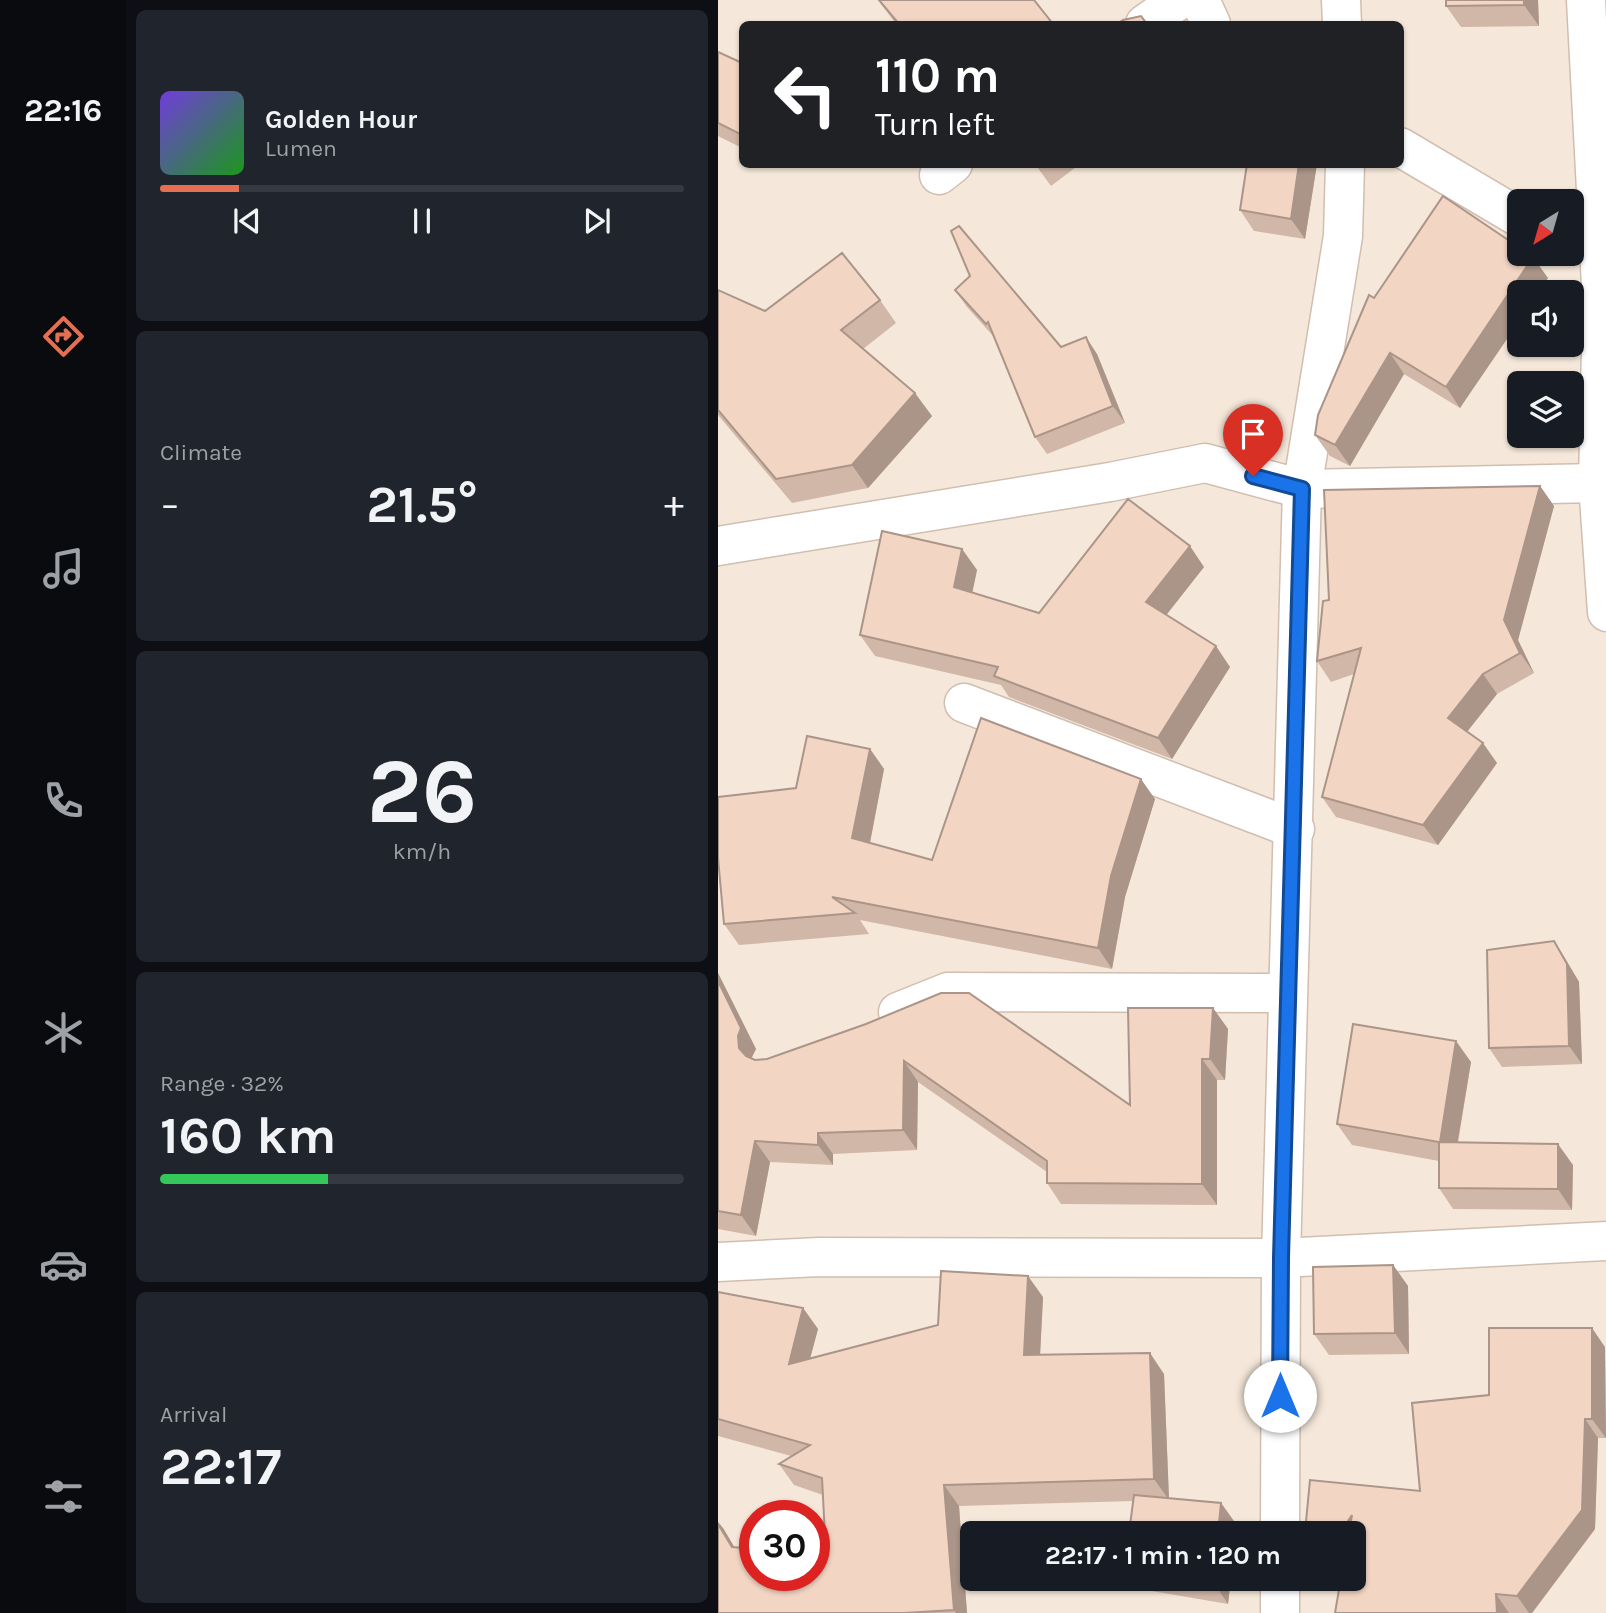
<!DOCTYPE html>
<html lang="en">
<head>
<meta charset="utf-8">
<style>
	:root { --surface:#171b24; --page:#20242c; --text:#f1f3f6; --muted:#9ea1a6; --line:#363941; --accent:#e76f51 }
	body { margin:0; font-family:Karla,sans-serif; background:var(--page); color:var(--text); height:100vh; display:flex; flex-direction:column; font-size:26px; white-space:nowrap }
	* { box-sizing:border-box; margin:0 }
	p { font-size:23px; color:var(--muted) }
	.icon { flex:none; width:38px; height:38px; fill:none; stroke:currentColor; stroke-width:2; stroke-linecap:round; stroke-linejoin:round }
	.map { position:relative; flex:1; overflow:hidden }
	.panel { display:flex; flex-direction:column; gap:10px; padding:10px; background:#0d0f14; width:592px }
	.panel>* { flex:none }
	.top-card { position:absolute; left:21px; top:21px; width:665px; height:147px; border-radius:10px; box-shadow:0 2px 5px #0004; background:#202124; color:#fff; overflow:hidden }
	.needle { width:46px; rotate:217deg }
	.fabs { position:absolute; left:789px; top:189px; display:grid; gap:14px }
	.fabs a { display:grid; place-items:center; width:77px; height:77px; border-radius:10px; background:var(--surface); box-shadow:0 2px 5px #0004; font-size:35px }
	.speed { position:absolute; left:21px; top:1500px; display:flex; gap:14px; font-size:35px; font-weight:700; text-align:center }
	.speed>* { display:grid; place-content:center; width:91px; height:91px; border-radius:50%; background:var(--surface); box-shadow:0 2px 5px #0004; line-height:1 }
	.speed .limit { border:10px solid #d22; background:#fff; color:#111 }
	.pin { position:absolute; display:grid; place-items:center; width:60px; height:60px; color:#fff; margin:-72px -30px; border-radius:50% 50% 50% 0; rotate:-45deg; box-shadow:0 0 7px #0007 }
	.pin .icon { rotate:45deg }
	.me { position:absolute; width:77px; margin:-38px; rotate:0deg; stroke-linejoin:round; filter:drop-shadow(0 0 5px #0008) }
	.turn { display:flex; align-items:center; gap:24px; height:147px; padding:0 21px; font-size:32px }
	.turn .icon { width:91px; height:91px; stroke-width:2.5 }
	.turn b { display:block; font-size:49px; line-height:60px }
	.big { font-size:52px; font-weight:700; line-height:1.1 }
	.panel .tile { flex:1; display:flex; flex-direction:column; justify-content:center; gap:10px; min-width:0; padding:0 24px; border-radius:10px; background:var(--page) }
	.panel .dial { align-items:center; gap:0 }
	.dial b { font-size:91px; line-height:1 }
	.song { display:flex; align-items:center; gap:21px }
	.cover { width:84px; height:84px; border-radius:10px; background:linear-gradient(135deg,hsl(260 70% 55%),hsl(120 70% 35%)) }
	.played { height:7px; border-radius:4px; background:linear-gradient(90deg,var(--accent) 15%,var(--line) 15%) }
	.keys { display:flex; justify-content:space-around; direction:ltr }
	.heat { display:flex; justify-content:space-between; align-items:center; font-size:38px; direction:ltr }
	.charge { height:10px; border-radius:5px; background:linear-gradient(90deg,#34c759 32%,var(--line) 0) }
	.trip { position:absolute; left:242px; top:1521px; width:406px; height:70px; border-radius:10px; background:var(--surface); box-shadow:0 2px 5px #0004; font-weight:700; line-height:70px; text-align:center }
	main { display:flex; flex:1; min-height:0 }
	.dock { display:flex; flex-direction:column; width:126px; justify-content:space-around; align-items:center; background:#090b0e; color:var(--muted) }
	.dock .icon { width:49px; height:49px }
	.dock .active { color:var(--accent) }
	.dock b { font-size:32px; color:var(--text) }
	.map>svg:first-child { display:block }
	.residential { fill:#f5e8da; fill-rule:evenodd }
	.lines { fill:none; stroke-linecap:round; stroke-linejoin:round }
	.minor-casing { stroke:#d1beb0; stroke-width:41 }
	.minor { stroke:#fff; stroke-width:38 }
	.wall { fill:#d1b7a8 }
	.shaded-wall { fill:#aa9588 }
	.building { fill:#f3d5c3; stroke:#aa9588; stroke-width:2 }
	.route-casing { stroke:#114b97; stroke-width:18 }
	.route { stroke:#1a73e8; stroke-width:12 }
</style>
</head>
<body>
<main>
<nav class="dock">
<b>22:16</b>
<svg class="icon active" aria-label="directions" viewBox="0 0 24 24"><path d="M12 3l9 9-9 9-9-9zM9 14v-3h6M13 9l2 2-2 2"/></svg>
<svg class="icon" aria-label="music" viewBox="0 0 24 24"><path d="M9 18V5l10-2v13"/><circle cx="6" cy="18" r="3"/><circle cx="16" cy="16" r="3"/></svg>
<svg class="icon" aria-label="phone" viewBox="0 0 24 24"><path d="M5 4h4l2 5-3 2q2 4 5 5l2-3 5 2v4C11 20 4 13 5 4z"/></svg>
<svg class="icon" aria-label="climate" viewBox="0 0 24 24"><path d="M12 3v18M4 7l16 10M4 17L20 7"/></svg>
<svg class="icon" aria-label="car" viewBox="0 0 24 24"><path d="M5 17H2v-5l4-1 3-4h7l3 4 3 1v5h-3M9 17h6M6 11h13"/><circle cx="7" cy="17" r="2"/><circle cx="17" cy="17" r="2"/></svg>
<svg class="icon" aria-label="filters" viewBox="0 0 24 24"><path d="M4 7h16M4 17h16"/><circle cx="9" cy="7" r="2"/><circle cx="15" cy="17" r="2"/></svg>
</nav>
<section class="panel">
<div class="tile">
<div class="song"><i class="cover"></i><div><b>Golden Hour</b><p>Lumen</p></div></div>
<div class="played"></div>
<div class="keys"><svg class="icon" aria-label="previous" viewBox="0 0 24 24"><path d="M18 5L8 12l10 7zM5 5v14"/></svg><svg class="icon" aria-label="pause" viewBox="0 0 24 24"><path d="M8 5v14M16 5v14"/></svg><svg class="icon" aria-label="next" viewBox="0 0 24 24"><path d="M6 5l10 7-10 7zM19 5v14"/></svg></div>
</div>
<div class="tile"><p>Climate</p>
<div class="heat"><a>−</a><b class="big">21.5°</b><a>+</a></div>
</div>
<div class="tile dial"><b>26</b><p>km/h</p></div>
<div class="tile"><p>Range · 32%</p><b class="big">160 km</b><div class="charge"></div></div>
<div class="tile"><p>Arrival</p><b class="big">22:17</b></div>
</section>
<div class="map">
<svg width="889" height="1613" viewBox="0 0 889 1613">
	<rect width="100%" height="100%" fill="#fdf6ec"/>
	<!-- residential -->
	<path class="residential" d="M 0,0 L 888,0 L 888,1613 L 0,1613 ZM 24,24 L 682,24 L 682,164 L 24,164 ZM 802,201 L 854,201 L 854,254 L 802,254 ZM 802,292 L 854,292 L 854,345 L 802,345 ZM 802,383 L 854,383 L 854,436 L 802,436 ZM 37,1516 L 96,1516 L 96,1575 L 37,1575 ZM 254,1533 L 635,1533 L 635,1578 L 254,1578 Z"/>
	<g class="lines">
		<!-- minor casing -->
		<g class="minor-casing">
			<g id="minor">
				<path d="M 482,0 L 493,24"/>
				<path d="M 623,0 L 624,24"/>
				<path d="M 868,0 L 884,305 L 880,483 L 889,612"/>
				<path d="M 427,24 L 461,0"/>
				<path d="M 682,147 L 802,218"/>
				<path d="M 221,175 L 235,164"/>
				<path d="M 0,546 L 392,482 L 487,463 L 584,489 L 880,483"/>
				<path d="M 246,703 L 577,829"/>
				<path d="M 180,1012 L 230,992 L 570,993"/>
				<path d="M 0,1262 L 101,1257 L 563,1258 L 889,1241"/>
				<path d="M 562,1533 L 563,1258 L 584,489 L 625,236 L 627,164"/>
				<path d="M 562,1613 L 562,1578"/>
			</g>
		</g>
		<!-- minor -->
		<use href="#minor" class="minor"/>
	</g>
	<!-- wall -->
	<g class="wall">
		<path d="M 160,0 L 335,24 L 178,24 Z"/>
		<path d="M 820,0 L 821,26 L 743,27 L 728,6 Z"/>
		<path d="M 0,52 L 24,63 L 24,148 L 0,136 Z"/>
		<path d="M 317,164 L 362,164 L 333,186 Z"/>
		<path d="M 529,164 L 599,164 L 587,239 L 536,231 L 522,210 Z"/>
		<path d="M 830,278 L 820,292 L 802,292 L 742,408 L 686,374 L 632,466 L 612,456 L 597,435 L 656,298 Z"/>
		<path d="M 0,290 L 47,311 L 162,300 L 178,323 L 145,349 L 214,416 L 150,488 L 74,503 L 0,415 Z"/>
		<path d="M 237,290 L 343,347 L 379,354 L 407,423 L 329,454 L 317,437 L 276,337 L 249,307 Z"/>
		<path d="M 822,486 L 836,506 L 800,640 L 816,673 L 779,694 L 749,732 L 779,763 L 720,845 L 618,817 L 604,797 L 636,674 L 613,682 L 599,661 L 611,600 Z"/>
		<path d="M 244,549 L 259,570 L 254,593 L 321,613 L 486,567 L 448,615 L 512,667 L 454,759 L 291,697 L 283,685 L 157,656 L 142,635 Z"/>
		<path d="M 152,749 L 166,769 L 152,843 L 214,860 L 437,799 L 407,897 L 394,969 L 142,920 L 151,934 L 21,945 L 6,924 L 78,788 Z"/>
		<path d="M 836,941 L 848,960 L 861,982 L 864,1064 L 784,1067 L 771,1048 Z"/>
		<path d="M 0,973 L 38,1049 L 34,1057 L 35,1059 L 37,1060 L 49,1059 L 148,1024 L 412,1105 L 495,1008 L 510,1029 L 507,1080 L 499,1080 L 499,1205 L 343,1204 L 329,1183 L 329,1172 L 200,1082 L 199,1150 L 115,1154 L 115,1165 L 52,1162 L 38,1236 L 0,1229 Z"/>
		<path d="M 753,1062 L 740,1143 L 855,1165 L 854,1210 L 735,1209 L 721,1188 L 721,1161 L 634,1145 L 619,1124 Z"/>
		<path d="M 675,1265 L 690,1286 L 691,1354 L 611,1355 L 596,1334 Z"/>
		<path d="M 0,1292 L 85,1308 L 100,1329 L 92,1358 L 220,1325 L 325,1297 L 322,1355 L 446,1374 L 451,1498 L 503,1503 L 518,1524 L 416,1501 L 241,1506 L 249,1613 L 0,1613 L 5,1528 L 16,1547 L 108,1555 L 105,1495 L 76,1485 L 61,1464 L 73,1456 L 0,1436 Z"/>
		<path d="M 887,1347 L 888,1438 L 880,1438 L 877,1529 L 814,1613 L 617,1613 L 635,1533 L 588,1533 L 587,1532 L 702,1491 L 771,1395 Z"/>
		<path d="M 415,1578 L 513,1578 L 510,1604 L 422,1589 Z"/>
	</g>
	<!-- shaded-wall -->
	<g class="shaded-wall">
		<path d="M 806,0 L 820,0 L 821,26 L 806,5 Z"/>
		<path d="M 581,164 L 599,164 L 587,239 L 573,219 Z"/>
		<path d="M 815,257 L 830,278 L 820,292 L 802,292 L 802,320 L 742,408 L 728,387 Z"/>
		<path d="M 368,337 L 379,354 L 407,423 L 395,406 Z"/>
		<path d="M 672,353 L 686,374 L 632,466 L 617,445 Z"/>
		<path d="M 197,393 L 214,416 L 150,488 L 134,465 Z"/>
		<path d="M 822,486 L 836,506 L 800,640 L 816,673 L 802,653 L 786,620 Z"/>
		<path d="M 472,546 L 486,567 L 442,623 L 428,602 Z"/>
		<path d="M 244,549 L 259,570 L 251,608 L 236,587 Z"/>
		<path d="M 498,646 L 512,667 L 454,759 L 440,738 Z"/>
		<path d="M 765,674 L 779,694 L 744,738 L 730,718 Z"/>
		<path d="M 765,743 L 779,763 L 720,845 L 705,825 Z"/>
		<path d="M 152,749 L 166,769 L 149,858 L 134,838 Z"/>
		<path d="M 423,779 L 437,799 L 407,897 L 394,969 L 380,948 L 393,876 Z"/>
		<path d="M 836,941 L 848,960 L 861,982 L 864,1064 L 851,1046 Z"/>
		<path d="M 0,973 L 38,1049 L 34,1057 L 36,1069 L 21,1048 L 0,981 Z"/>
		<path d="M 495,1008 L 510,1029 L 507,1080 L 492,1059 Z"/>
		<path d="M 738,1041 L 753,1062 L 736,1163 L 722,1142 Z"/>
		<path d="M 484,1059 L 499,1080 L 499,1205 L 484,1184 Z"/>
		<path d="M 186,1061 L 200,1082 L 199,1150 L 185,1130 Z"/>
		<path d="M 100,1133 L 115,1154 L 115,1165 L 100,1145 Z"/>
		<path d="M 37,1141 L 52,1162 L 38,1236 L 23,1215 Z"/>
		<path d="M 840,1144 L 855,1165 L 854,1210 L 840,1189 Z"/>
		<path d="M 675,1265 L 690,1286 L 691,1354 L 677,1333 Z"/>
		<path d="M 310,1276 L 325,1297 L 321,1376 L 306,1355 Z"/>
		<path d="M 85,1308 L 100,1329 L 85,1385 L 71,1364 Z"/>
		<path d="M 874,1328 L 887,1347 L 888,1438 L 874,1419 Z"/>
		<path d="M 432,1353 L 446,1374 L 451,1500 L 436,1479 Z"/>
		<path d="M 867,1419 L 880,1438 L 877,1529 L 814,1613 L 811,1613 L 799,1596 Z"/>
		<path d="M 226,1485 L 241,1506 L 249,1613 L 238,1613 L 236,1610 Z"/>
		<path d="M 503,1503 L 518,1524 L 517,1533 L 500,1533 Z"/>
		<path d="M 634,1515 L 635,1533 L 622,1533 Z"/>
		<path d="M 0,1522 L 5,1528 L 29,1568 L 14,1547 L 0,1524 Z"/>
		<path d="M 496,1578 L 513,1578 L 510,1604 L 496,1583 Z"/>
		<path d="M 778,1594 L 791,1613 L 779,1613 Z"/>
	</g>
	<!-- building -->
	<g class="building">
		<path d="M 161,0 L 316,0 L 335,24 L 181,24 Z"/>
		<path d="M 728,0 L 806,0 L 806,5 L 728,6 Z"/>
		<path d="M 423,16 L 429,24 L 399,24 L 405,20 Z"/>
		<path d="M 0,52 L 24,63 L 24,135 L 0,123 Z"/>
		<path d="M 529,164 L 581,164 L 573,219 L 522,210 Z"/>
		<path d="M 725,196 L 802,248 L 802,254 L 810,254 L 815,257 L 728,387 L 672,353 L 617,445 L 597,435 L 600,415 L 651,295 L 656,298 Z"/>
		<path d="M 241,226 L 343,347 L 368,337 L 395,406 L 317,437 L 270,322 L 268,324 L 237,290 L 252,276 L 233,231 Z"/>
		<path d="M 124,253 L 162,300 L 123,330 L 197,393 L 134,465 L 58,479 L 0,410 L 0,290 L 47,311 Z"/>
		<path d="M 822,486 L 786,620 L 802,653 L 765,674 L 730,718 L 765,743 L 705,825 L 604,797 L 643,648 L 599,661 L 605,601 L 611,600 L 606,490 Z"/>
		<path d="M 410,499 L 472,546 L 428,602 L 498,646 L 440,738 L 276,676 L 280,667 L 142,635 L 164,531 L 244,549 L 236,587 L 321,613 Z"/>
		<path d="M 263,718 L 423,779 L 393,876 L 380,948 L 114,897 L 137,913 L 6,924 L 0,858 L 0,797 L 78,788 L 89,736 L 152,749 L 134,838 L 214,860 Z"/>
		<path d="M 836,941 L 849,964 L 851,1046 L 771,1048 L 769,950 Z"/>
		<path d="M 0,981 L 23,1028 L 20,1036 L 21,1048 L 28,1056 L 37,1060 L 49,1059 L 148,1024 L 223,993 L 251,993 L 412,1105 L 410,1008 L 495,1008 L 492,1059 L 484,1059 L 484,1184 L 329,1183 L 329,1161 L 186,1061 L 185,1130 L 100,1133 L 100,1145 L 37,1141 L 23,1215 L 0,1211 Z"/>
		<path d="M 635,1024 L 738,1041 L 722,1142 L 840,1144 L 840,1189 L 721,1188 L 721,1142 L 619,1124 Z"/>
		<path d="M 675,1265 L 677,1333 L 596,1334 L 595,1267 Z"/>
		<path d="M 223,1271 L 310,1276 L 306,1355 L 432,1353 L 436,1479 L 226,1485 L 236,1610 L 186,1613 L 0,1613 L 0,1524 L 14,1547 L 37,1549 L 37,1575 L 96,1575 L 96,1554 L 108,1555 L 104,1478 L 61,1464 L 92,1445 L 0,1419 L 0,1292 L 85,1308 L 71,1364 L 220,1325 Z"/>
		<path d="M 771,1328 L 874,1328 L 874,1419 L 867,1419 L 864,1510 L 799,1596 L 778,1594 L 779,1613 L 617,1613 L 623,1578 L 635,1578 L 635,1533 L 631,1533 L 634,1515 L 622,1533 L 587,1532 L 592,1480 L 702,1491 L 694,1403 L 771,1395 Z"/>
		<path d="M 416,1495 L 503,1503 L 500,1533 L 411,1533 Z"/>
		<path d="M 468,1578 L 496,1578 L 496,1583 Z"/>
	</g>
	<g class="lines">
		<!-- route casing -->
		<g class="route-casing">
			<path id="route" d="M 535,476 L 584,489 L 563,1258 L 562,1396"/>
		</g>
		<!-- route -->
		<use href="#route" class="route"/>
	</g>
</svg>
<div class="fabs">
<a><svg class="needle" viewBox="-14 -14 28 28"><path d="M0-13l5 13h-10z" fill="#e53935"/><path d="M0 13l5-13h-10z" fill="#9ea1a6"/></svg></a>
<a><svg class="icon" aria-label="sound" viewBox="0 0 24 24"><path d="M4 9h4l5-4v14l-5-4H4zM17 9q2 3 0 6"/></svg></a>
<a><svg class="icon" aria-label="layers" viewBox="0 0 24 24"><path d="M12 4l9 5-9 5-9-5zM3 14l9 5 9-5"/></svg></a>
</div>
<div class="speed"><div class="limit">30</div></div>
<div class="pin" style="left:535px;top:476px;background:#d93025"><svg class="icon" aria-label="arrive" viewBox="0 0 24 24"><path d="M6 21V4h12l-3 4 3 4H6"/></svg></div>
<svg class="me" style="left:562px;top:1396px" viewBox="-20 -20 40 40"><circle r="19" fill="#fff"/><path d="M0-13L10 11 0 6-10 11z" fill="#1a73e8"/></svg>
<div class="trip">22:17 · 1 min · 120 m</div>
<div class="top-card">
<div class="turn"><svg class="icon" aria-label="left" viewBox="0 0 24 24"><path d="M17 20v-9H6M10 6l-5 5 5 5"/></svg><div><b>110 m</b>Turn left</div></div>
</div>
</div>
</main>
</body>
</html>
